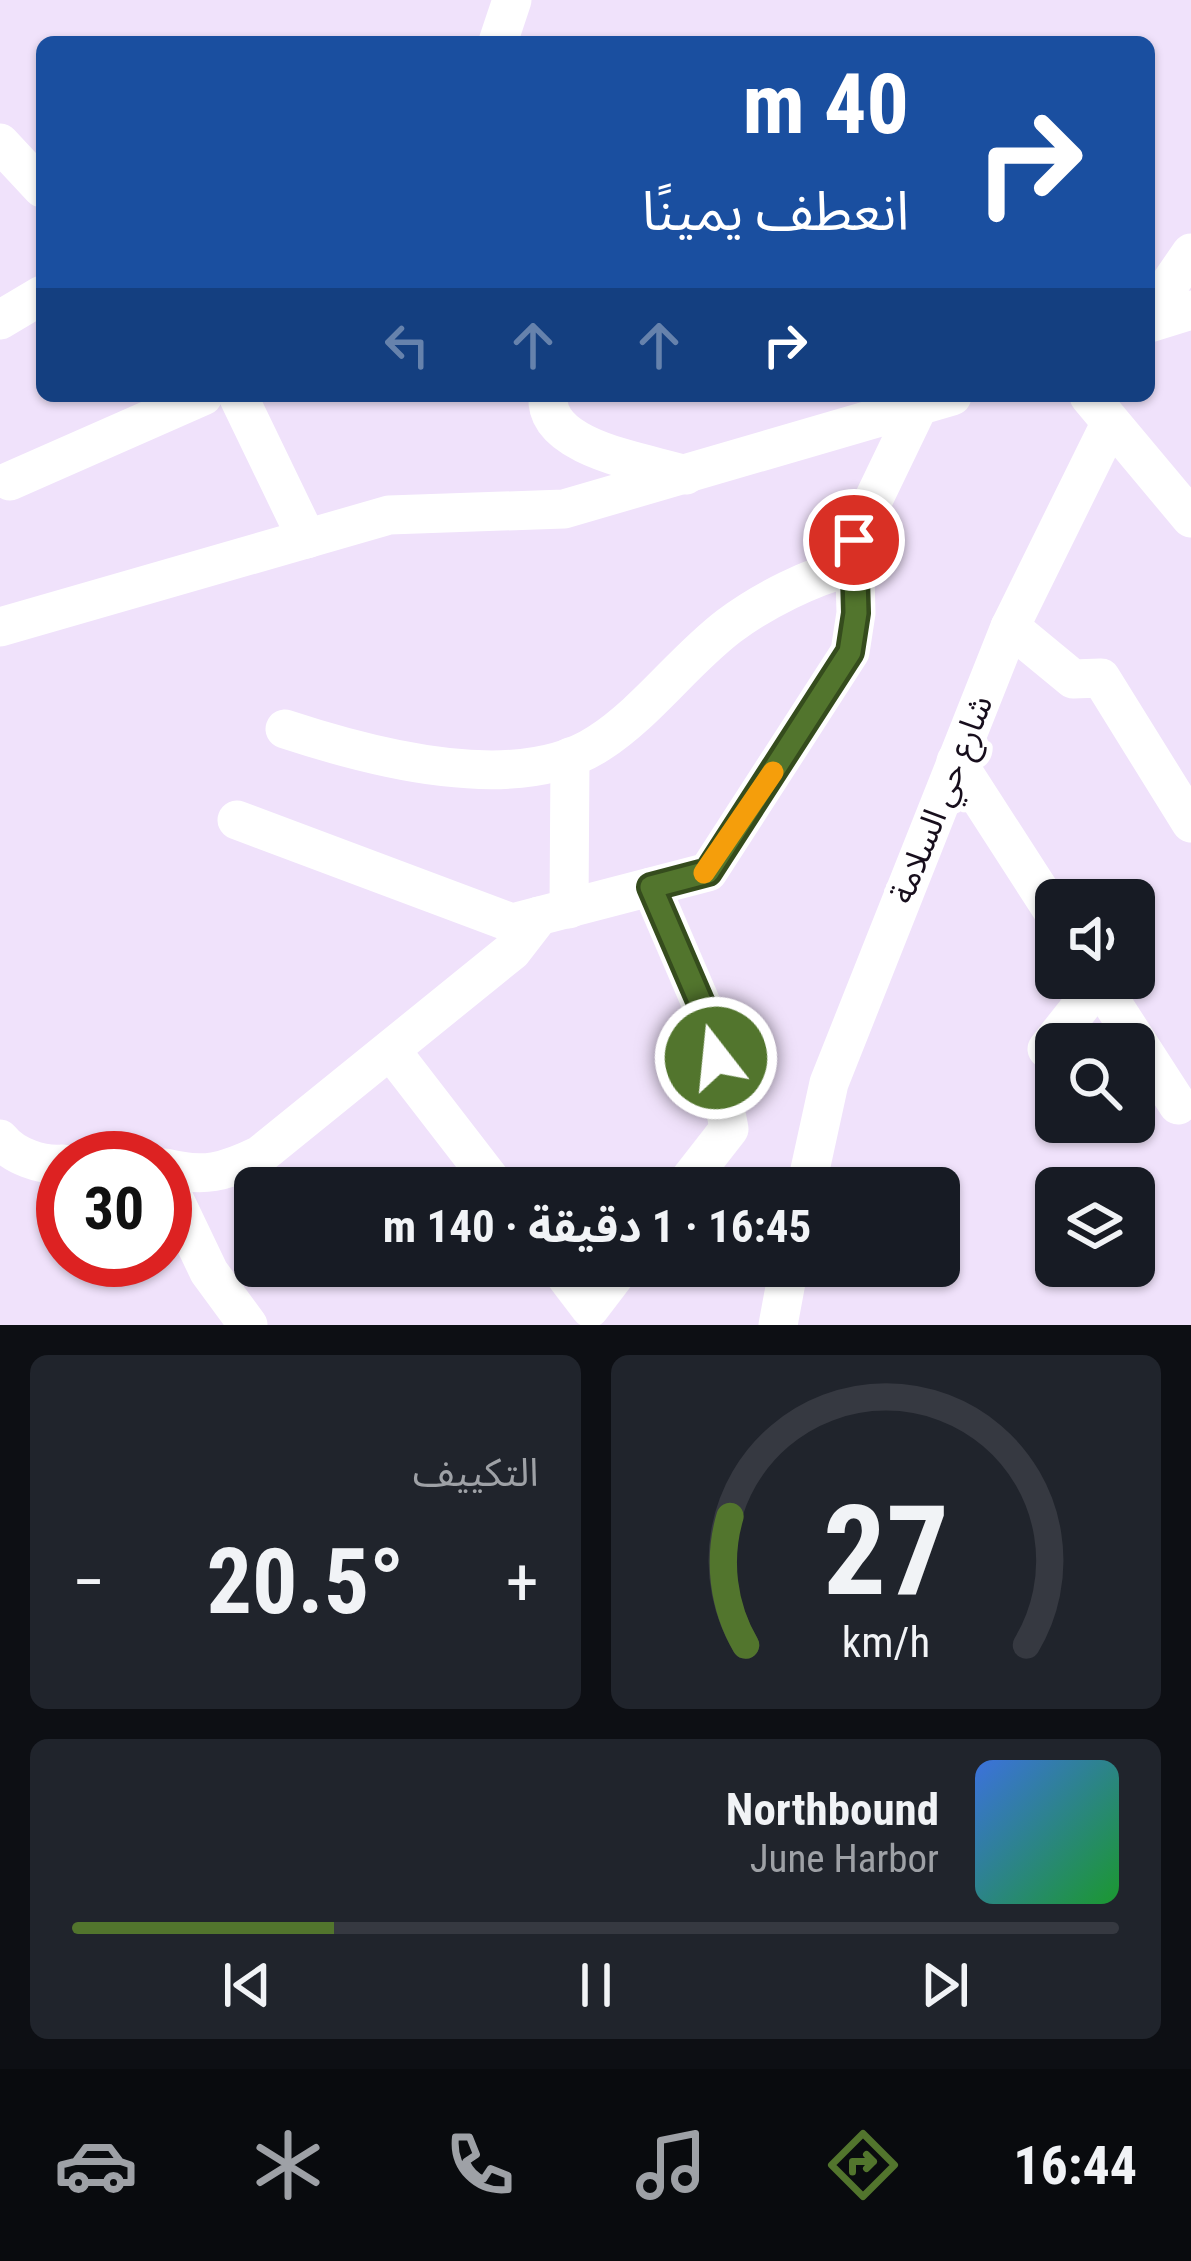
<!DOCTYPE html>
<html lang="ar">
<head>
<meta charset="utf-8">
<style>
	:root { --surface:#171b24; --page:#20242c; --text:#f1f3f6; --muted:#9ea1a6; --line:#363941; --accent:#52752d }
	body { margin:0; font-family:"Roboto Condensed","Noto Sans Arabic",sans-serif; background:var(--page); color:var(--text); direction:rtl; height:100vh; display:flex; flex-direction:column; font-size:45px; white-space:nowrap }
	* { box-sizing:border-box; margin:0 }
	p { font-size:39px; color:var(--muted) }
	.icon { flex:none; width:66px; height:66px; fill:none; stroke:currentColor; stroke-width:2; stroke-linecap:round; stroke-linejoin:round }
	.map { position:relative; height:1325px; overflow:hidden; direction:ltr }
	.sheet { display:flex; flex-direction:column; gap:30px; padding:30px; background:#0d0f14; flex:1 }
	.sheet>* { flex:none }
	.banner { position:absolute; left:36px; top:36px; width:1119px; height:366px; border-radius:18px; box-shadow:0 3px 9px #0004; direction:rtl; background:#1a4fa0; color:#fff; overflow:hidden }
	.buttons { position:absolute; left:1035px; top:879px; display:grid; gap:24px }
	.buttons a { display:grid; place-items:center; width:120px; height:120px; border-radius:18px; background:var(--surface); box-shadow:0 3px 9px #0004; font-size:60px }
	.speed { position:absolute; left:36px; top:1131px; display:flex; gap:24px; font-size:60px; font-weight:700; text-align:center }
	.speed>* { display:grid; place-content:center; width:156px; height:156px; border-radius:50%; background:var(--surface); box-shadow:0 3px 9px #0004; line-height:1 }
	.speed .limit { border:18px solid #d22; background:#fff; color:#111 }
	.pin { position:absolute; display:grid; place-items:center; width:102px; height:102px; color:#fff; margin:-51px; border:6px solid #fff; border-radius:50%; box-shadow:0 3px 12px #0007 }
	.me { position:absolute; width:132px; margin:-66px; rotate:344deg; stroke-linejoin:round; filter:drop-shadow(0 0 9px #0008) }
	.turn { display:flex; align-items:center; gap:42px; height:252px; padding:0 48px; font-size:54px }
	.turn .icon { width:156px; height:156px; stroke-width:2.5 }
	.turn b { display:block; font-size:84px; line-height:102px }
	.lanes { display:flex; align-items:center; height:114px; padding:0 48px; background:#0003; justify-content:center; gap:60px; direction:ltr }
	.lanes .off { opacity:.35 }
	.big { font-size:90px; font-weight:700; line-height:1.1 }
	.sheet .tile { flex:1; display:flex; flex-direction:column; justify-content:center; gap:18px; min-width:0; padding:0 42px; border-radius:18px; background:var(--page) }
	.sheet .dial { align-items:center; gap:0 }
	.dial svg { height:312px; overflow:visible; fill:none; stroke:var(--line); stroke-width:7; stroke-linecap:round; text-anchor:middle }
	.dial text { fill:var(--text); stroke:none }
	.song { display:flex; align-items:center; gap:36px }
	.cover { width:144px; height:144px; border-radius:18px; background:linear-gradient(135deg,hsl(220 70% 55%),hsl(130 70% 35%)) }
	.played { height:12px; border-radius:6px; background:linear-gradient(90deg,var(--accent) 25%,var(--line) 25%) }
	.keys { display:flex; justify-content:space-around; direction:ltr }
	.heat { display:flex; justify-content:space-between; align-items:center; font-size:66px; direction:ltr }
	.sheet .tiles { flex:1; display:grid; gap:30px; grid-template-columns:1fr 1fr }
	.tile:last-child { grid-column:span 2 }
	.trip { position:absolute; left:234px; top:1167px; width:726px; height:120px; border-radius:18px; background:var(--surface); box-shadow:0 3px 9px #0004; font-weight:700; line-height:120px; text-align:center; direction:rtl }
	.menu { display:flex; height:192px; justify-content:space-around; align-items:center; background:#090b0e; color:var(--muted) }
	.menu .icon { width:84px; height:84px }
	.menu .on { color:var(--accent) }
	.menu b { font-size:54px; color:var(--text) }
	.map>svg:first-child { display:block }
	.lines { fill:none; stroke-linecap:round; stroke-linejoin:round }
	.minor { stroke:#fff; stroke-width:39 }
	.route-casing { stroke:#354c1d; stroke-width:30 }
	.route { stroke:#52752d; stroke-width:21 }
	.slow { stroke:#f59e0b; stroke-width:21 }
	.labels { text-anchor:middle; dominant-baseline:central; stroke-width:12; stroke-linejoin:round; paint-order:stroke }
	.street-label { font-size:33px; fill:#170e1c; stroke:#fff }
</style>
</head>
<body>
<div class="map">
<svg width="1191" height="1325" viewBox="0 0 1191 1325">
	<rect width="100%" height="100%" fill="#f0e2fb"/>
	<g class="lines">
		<!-- minor -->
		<g class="minor">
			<path d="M 498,42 L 512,0"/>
			<path d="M 0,143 L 42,188"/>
			<path d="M 1149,314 L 1191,253"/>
			<path d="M 0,320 L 42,295"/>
			<path d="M 1149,323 L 1191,310"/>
			<path d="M 238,396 L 307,539"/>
			<path d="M 548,396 C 544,449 645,462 686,475"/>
			<path d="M 1089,396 L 1191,518"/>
			<path d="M 10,481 L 203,396"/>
			<path d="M 0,627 L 389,515 L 564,509 L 952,396"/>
			<path d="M 1010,627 L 1073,679 L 1101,678 L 1191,823"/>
			<path d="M 285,729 C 370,757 517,797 599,743 C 647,712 683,661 729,626 C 764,600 810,577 853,566"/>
			<path d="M 956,761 L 1056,916"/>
			<path d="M 237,820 L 512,923 L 708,872 L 850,652 L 856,613 L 854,540 L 917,409"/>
			<path d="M 651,887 L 709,1022 L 729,1129 L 683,1188"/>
			<path d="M 569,909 L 570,757"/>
			<path d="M 1096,978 L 1178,1105"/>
			<path d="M 1047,1049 L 1099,983"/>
			<path d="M 392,1052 L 497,1188"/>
			<path d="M 0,1139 C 13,1156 42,1166 63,1164"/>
			<path d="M 165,1168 C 204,1178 225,1172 260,1155 L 512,951 L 539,916"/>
			<path d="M 165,1180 L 209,1272 L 248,1325"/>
			<path d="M 806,1188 L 829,1083 L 1010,627 L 1110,424"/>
			<path d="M 558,1266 L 590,1308 L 622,1266"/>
			<path d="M 778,1325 L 789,1266"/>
		</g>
	</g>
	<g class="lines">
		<!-- route casing -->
		<g class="route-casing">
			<path id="route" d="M 716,1058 L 709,1022 L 651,887 L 708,872 L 850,652 L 856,613 L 854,540"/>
		</g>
		<!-- route -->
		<use href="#route" class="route"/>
		<!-- slow -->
		<path class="slow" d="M 704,873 L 773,772"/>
	</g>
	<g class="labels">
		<!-- street labels -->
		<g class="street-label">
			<text transform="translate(941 799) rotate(-68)">شارع حي السلامة</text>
		</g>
	</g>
</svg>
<div class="buttons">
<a><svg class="icon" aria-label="sound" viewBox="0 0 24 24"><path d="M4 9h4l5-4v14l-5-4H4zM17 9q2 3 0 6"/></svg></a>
<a><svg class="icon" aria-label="search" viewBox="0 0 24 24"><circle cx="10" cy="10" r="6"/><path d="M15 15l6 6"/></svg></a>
<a><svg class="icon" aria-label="layers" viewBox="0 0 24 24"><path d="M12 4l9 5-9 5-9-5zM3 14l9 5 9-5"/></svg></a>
</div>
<div class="speed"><div class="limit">30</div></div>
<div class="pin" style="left:854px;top:540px;background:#d93025"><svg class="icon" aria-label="arrive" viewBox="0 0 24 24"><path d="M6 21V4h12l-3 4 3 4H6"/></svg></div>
<svg class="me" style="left:716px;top:1058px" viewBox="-20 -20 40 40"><circle r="17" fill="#52752d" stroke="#fff" stroke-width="3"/><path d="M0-11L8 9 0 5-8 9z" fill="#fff"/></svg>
<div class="trip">16:45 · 1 دقيقة · 140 m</div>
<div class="banner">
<div class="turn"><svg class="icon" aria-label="right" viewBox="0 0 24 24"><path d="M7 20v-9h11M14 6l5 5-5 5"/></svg><div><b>40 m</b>انعطف يمينًا</div></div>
<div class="lanes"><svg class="icon off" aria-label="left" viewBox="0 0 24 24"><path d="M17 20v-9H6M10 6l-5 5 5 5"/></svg><svg class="icon off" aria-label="ahead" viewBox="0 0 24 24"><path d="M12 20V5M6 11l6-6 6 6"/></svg><svg class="icon off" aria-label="ahead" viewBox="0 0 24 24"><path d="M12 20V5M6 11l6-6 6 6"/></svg><svg class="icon" aria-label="right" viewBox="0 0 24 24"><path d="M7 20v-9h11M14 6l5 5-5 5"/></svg></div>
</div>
</div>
<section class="sheet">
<div class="tiles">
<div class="tile dial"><svg viewBox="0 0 100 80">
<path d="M14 69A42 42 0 1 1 86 69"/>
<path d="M14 69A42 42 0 0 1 10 36" stroke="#52752d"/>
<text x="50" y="56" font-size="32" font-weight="700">27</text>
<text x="50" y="72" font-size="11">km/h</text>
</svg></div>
<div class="tile"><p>التكييف</p>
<div class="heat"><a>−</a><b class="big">20.5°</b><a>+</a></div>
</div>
<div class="tile">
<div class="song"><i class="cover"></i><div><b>Northbound</b><p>June Harbor</p></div></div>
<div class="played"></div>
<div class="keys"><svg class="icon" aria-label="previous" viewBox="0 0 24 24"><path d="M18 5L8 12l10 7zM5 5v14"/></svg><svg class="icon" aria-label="pause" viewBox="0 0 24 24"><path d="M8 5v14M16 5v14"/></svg><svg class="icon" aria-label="next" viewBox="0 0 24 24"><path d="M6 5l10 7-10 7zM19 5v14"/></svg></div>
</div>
</div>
</section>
<nav class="menu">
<b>16:44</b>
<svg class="icon on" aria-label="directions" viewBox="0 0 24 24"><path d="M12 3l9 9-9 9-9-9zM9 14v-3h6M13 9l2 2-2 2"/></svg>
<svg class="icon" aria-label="music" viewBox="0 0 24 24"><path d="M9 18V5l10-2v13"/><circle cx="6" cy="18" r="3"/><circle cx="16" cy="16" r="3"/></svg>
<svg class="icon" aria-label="phone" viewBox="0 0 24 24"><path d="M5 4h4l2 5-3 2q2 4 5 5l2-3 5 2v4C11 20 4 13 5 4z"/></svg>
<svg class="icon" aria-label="climate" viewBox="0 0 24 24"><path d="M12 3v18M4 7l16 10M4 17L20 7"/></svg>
<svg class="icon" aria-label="car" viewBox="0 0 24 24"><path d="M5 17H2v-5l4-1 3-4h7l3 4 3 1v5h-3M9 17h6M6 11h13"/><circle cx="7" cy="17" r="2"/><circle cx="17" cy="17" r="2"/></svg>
</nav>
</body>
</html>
